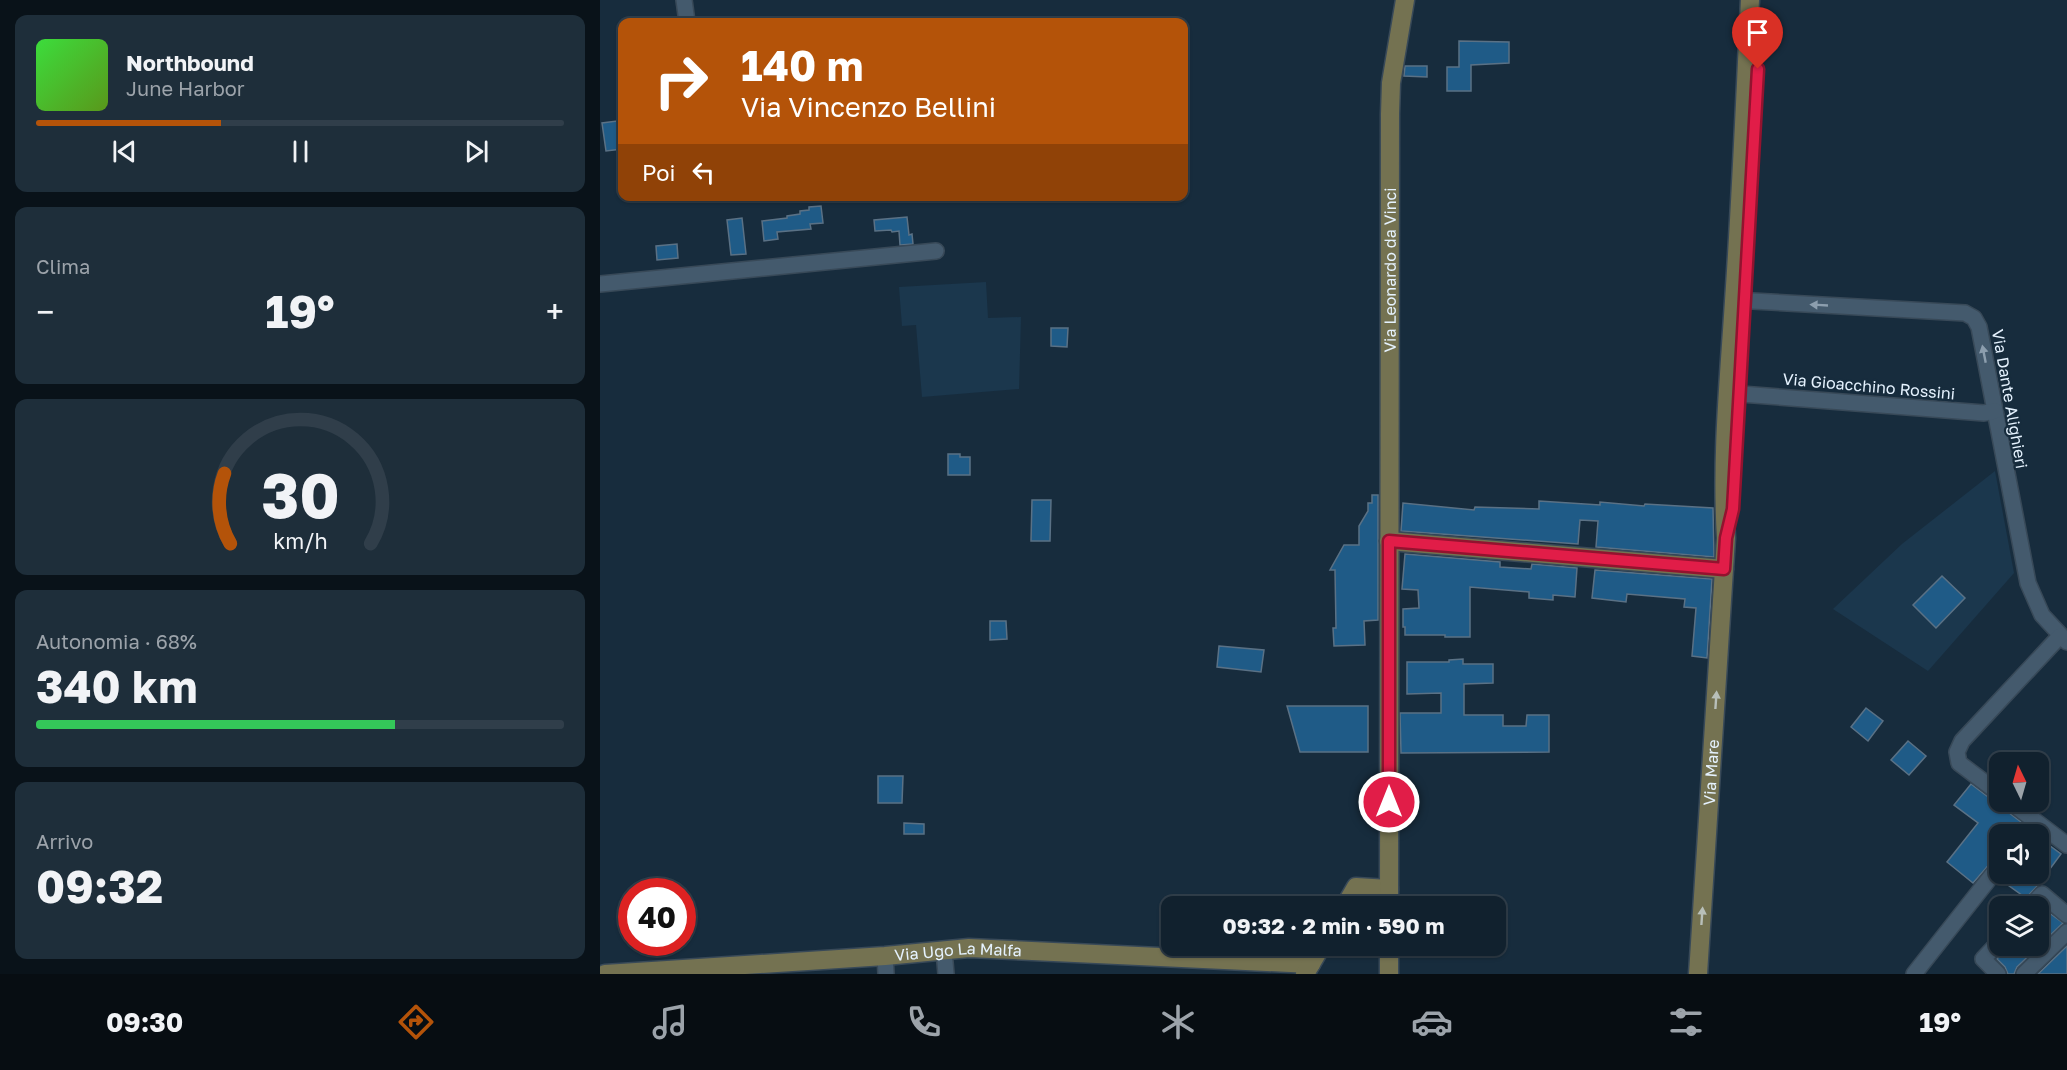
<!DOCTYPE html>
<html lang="it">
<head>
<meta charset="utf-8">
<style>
	:root { --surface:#11212e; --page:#1e2e3a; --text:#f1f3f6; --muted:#9ca3aa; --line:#303e4a; --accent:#b45309 }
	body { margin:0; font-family:"Golos Text",sans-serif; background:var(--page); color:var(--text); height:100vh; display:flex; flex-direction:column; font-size:22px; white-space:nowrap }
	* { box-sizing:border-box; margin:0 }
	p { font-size:20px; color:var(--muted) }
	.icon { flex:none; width:33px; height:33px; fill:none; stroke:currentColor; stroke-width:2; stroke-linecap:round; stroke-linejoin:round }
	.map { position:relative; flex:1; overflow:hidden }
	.side { display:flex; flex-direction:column; gap:15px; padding:15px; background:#091219; width:600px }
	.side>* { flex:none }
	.hud { position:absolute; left:18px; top:18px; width:570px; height:183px; border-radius:12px; box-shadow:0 2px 4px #0004,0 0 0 2px var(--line); background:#b45309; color:#fff; overflow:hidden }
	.needle { width:39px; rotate:355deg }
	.tools { position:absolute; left:1389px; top:752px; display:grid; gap:12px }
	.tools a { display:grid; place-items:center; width:60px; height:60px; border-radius:12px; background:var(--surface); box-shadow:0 2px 4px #0004,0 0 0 2px var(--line); font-size:30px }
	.speed { position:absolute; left:18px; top:878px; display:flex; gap:12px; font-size:30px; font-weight:700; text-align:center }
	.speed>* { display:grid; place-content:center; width:78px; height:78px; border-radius:50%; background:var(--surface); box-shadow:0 2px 4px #0004,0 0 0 2px var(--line); line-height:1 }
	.speed .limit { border:9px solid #d22; background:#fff; color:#111 }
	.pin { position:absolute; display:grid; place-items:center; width:51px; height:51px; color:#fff; margin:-62px -26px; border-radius:50% 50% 50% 0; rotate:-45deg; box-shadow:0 0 6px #0007 }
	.pin .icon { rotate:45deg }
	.me { position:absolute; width:66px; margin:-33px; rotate:0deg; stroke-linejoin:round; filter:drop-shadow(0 0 4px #0008) }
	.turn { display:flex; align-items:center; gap:21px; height:126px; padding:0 24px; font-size:27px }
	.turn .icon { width:78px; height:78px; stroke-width:2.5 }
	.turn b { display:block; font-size:42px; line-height:51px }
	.then { display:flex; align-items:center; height:57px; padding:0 24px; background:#0003; gap:12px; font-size:22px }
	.big { font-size:45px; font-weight:700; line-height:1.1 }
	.side .widget { flex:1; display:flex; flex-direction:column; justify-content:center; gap:9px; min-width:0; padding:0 21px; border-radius:12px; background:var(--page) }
	.side .dial { align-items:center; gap:0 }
	.dial svg { height:156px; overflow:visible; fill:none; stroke:var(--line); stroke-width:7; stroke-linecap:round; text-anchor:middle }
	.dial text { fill:var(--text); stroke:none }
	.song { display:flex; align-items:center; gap:18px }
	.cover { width:72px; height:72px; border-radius:9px; background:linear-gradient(135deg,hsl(120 70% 55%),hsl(90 70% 35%)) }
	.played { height:6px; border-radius:3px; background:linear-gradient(90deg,var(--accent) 35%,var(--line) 35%) }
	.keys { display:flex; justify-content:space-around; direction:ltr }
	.heat { display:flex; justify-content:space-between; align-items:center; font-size:33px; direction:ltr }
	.charge { height:9px; border-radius:4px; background:linear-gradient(90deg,#34c759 68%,var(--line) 0) }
	.trip { position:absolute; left:561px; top:896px; width:345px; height:60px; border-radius:12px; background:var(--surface); box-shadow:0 2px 4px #0004,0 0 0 2px var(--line); font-weight:700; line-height:60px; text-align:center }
	.menu { display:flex; height:96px; justify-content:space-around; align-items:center; background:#070d12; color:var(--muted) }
	.menu .icon { width:42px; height:42px }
	.menu .selected { color:var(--accent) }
	.menu b { font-size:27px; color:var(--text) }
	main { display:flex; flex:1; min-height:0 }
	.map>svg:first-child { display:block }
	.built { fill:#1b374d }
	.building { fill:#1f5b87; stroke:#5a7185; stroke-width:1.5 }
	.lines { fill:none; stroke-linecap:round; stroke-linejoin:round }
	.street-casing { stroke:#384958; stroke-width:18 }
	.secondary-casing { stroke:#384958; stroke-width:21 }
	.street { stroke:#445a6d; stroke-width:15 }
	.secondary { stroke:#747251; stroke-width:18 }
	.oneway { fill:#8c9eae }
	.oneway2 { fill:#b8bfb9 }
	.route-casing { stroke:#92132f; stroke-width:15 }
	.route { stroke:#e11d48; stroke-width:10 }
	.labels { text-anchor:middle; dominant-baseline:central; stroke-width:4.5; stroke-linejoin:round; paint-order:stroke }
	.street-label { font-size:16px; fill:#e5f2fe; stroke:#172c3d }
</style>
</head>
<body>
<main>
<section class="side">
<div class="widget">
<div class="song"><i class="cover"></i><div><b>Northbound</b><p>June Harbor</p></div></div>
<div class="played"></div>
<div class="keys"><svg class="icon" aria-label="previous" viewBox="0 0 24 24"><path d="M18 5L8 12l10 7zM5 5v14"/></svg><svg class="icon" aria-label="pause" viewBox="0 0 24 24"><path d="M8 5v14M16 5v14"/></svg><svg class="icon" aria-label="next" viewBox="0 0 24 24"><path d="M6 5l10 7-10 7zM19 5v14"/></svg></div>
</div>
<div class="widget"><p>Clima</p>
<div class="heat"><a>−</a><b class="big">19°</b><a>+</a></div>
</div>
<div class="widget dial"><svg viewBox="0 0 100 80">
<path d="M14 69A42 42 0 1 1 86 69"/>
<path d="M14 69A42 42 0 0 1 11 33" stroke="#b45309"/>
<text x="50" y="56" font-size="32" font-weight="700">30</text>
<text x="50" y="72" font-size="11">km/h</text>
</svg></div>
<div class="widget"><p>Autonomia · 68%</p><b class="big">340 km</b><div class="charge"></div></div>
<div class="widget"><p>Arrivo</p><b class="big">09:32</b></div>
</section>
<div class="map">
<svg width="1467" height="974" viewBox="0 0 1467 974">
	<rect width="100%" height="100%" fill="#172c3d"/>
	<!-- built -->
	<g class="built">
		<path d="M 386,282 L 388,318 L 421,317 L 419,389 L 322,397 L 316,325 L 302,326 L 299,287 Z"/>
		<path d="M 1395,471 L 1414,573 L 1328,671 L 1233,609 L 1302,544 Z"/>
	</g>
	<!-- building -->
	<g class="building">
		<path d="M 859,41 L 909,42 L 909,63 L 871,65 L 871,91 L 847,91 L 847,67 L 859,67 Z"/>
		<path d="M 805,66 L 827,66 L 827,77 L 804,76 Z"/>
		<path d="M 17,121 L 22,149 L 6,151 L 2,123 Z"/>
		<path d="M 221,206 L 223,223 L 210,224 L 211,229 L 177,232 L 178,239 L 164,241 L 162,221 L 187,218 L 187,216 L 200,214 L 200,211 L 209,210 L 209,207 Z"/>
		<path d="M 307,217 L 309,235 L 312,234 L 313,244 L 300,245 L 299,231 L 292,232 L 291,230 L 275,231 L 274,220 Z"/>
		<path d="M 142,218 L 146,254 L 131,255 L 127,220 Z"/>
		<path d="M 77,244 L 78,258 L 57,260 L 56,246 Z"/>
		<path d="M 451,328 L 468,328 L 467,347 L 451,346 Z"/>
		<path d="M 348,454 L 360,454 L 360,457 L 370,457 L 370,475 L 348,475 Z"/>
		<path d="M 772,495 L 778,495 L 778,620 L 764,621 L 765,645 L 734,646 L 733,628 L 736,628 L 735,570 L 730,570 L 744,545 L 759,545 L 759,526 L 768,511 L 768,503 L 772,503 Z"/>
		<path d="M 432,500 L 451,500 L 450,541 L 431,541 Z"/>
		<path d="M 939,501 L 1000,505 L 1000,502 L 1044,506 L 1045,504 L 1113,508 L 1114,557 L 996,547 L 998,521 L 980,520 L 978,544 L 801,531 L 803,503 L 874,510 L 875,507 L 939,509 Z"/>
		<path d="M 805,554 L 900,562 L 900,567 L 931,569 L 932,564 L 977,568 L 975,597 L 953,595 L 953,600 L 929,598 L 929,592 L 870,587 L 870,637 L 845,637 L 845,635 L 805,635 L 805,627 L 803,627 L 803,609 L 819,608 L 818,590 L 802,589 Z"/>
		<path d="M 995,570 L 1112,579 L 1107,658 L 1092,656 L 1096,608 L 1084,607 L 1085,599 L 1027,594 L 1026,602 L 992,598 Z"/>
		<path d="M 1342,576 L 1365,598 L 1336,628 L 1313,605 Z"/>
		<path d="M 390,621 L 406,621 L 407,639 L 390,640 Z"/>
		<path d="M 619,646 L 664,650 L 661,672 L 617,667 Z"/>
		<path d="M 863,659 L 863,664 L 893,664 L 893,683 L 864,684 L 864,715 L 903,715 L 903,726 L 926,726 L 927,715 L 949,715 L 949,752 L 801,753 L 800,713 L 841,713 L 841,693 L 807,694 L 807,662 L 849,662 L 849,660 Z"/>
		<path d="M 687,706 L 768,706 L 768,752 L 700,752 Z"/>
		<path d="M 1266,708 L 1283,721 L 1268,741 L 1251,727 Z"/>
		<path d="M 1308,741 L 1326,756 L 1309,775 L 1291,760 Z"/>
		<path d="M 278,776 L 303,776 L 302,803 L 278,803 Z"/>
		<path d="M 1371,784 L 1421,822 L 1414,834 L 1400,834 L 1400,852 L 1373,883 L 1347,862 L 1378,823 L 1354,805 Z"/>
		<path d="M 304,823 L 324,824 L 324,834 L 304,834 Z"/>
		<path d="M 1438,837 L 1461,854 L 1438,885 L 1426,898 L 1401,880 L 1406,873 L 1438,873 Z"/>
		<path d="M 1444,909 L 1463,923 L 1417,967 L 1414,974 L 1408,974 L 1405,967 L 1397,959 L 1409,945 L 1438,945 L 1438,915 Z"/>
		<path d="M 1467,946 L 1467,974 L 1438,974 Z"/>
	</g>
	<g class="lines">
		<!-- street casing -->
		<g class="street-casing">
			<g id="street">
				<path d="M 84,0 L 87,22"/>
				<path d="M 0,284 L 336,251"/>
				<path d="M 1134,300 L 1365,313 L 1374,318 L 1379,327 L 1428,583 L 1442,615 L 1467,642"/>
				<path d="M 1128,393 L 1384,413 L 1395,411"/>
				<path d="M 1400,794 L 1359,763 L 1357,752 L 1362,741 L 1460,636"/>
				<path d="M 1409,801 L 1467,845"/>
				<path d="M 1424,834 L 1435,821"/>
				<path d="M 1431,906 L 1442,894 L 1467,915"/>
				<path d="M 344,951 L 346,974"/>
				<path d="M 285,956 L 286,974"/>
				<path d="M 1314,974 L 1400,865"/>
				<path d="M 1398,974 L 1383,959 L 1400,941"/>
				<path d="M 1424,974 L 1467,932"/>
			</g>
		</g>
		<!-- secondary casing -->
		<g class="secondary-casing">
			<g id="secondary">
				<path d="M 789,541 L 1124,569"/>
				<path d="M 745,906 L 756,887 L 789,889"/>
				<path id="s1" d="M 789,906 L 790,114 L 791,83 L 805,0"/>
				<path d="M 789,945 L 789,974"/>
				<path id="s2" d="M 5,974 L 285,956 L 369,948 L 711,964"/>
				<path d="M 705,974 L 722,945"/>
				<path id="s3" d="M 1098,974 L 1126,538 C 1121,459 1129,379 1134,301 C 1141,201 1145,100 1150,0"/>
			</g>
		</g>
		<!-- street -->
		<use href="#street" class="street"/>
		<!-- secondary -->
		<use href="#secondary" class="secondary"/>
	</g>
	<!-- one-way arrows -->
	<defs><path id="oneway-solid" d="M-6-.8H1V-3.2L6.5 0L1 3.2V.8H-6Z" transform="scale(1.5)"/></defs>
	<g class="oneway">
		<use href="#oneway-solid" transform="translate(1219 305) rotate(-177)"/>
		<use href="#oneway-solid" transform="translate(1384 354) rotate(-101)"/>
	</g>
	<g class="oneway2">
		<use href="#oneway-solid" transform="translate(1116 700) rotate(-86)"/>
		<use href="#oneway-solid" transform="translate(1102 916) rotate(-86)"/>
	</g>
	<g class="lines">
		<!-- route casing -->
		<g class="route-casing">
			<path id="route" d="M 789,802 L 789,541 L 1124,569 L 1126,538 L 1133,509 L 1158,69"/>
		</g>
		<!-- route -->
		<use href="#route" class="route"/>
	</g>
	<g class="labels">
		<!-- street labels -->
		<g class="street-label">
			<text stroke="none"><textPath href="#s1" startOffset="636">Via Leonardo da Vinci</textPath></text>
			<text transform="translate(1269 386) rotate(5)">Via Gioacchino Rossini</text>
			<text transform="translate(1410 399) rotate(80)">Via Dante Alighieri</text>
			<text stroke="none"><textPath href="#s3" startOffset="202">Via Mare</textPath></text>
			<text stroke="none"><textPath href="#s2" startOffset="354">Via Ugo La Malfa</textPath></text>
		</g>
	</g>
</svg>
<div class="tools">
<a><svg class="needle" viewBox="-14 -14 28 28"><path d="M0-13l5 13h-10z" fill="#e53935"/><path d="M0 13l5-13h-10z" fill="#9ca3aa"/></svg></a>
<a><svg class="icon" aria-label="sound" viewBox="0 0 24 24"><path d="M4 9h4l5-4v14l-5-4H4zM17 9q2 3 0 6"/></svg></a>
<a><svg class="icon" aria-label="layers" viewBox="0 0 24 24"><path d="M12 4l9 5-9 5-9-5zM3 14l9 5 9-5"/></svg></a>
</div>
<div class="speed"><div class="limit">40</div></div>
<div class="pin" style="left:1158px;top:69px;background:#d93025"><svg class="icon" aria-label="arrive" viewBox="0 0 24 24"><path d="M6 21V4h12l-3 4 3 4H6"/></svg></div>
<svg class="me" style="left:789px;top:802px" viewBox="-20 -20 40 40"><circle r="17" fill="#e11d48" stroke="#fff" stroke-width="3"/><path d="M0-11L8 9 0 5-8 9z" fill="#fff"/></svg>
<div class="trip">09:32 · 2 min · 590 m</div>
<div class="hud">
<div class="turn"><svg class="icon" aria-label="right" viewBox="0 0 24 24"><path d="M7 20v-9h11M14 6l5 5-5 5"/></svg><div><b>140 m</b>Via Vincenzo Bellini</div></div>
<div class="then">Poi<svg class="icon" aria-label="left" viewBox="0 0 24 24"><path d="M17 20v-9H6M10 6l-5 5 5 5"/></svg></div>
</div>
</div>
</main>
<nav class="menu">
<b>09:30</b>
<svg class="icon selected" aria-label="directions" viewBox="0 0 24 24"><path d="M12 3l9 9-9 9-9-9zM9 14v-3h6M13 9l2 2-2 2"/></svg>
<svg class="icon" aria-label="music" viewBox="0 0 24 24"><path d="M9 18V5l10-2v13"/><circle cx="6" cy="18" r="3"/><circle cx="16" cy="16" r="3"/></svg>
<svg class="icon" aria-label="phone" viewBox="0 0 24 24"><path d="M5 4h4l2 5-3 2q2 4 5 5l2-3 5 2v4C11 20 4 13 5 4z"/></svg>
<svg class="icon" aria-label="climate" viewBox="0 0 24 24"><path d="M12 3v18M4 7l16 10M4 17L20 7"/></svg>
<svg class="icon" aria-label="car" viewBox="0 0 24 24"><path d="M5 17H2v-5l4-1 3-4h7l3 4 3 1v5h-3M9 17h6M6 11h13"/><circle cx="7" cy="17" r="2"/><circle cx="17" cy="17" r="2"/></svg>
<svg class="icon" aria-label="filters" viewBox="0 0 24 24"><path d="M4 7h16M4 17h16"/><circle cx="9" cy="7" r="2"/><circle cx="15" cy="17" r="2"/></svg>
<b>19°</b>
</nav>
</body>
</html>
